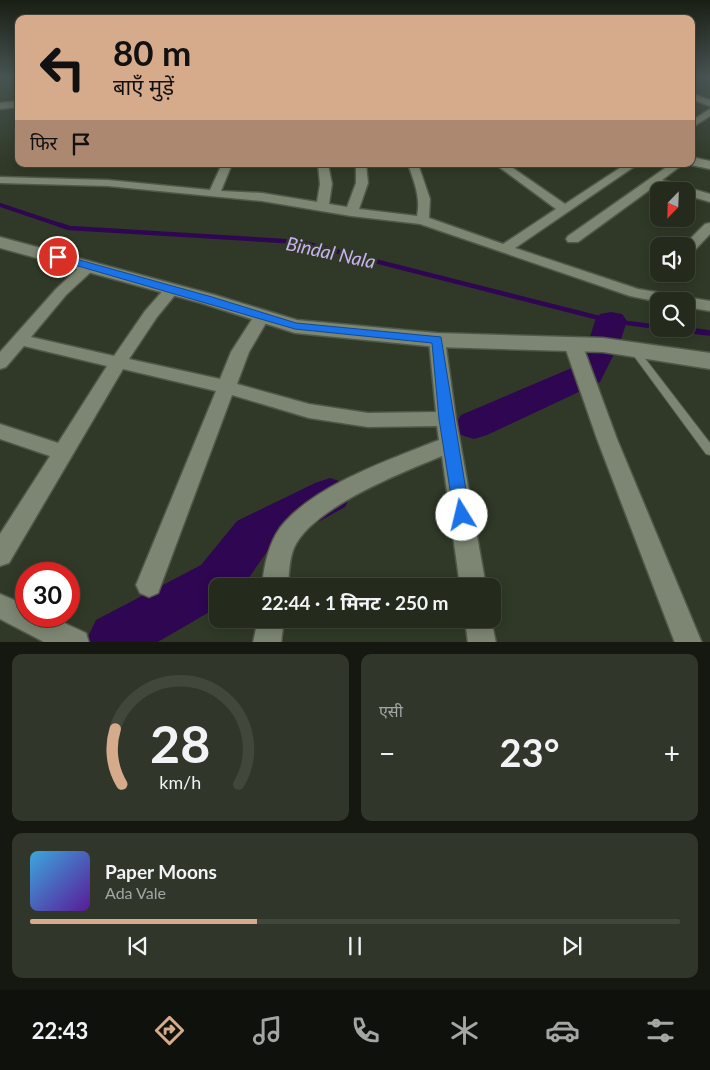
<!DOCTYPE html>
<html lang="hi">
<head>
<meta charset="utf-8">
<style>
	:root { --surface:#242b1d; --page:#30372a; --text:#f1f3f6; --muted:#a3a7a4; --line:#41473b; --accent:#d6ab8b }
	body { margin:0; font-family:Lato,"Noto Sans Devanagari",sans-serif; background:var(--page); color:var(--text); height:100vh; display:flex; flex-direction:column; font-size:19px; white-space:nowrap }
	* { box-sizing:border-box; margin:0 }
	p { font-size:16px; color:var(--muted) }
	.icon { flex:none; width:28px; height:28px; fill:none; stroke:currentColor; stroke-width:2; stroke-linecap:round; stroke-linejoin:round }
	.map { position:relative; height:642px; overflow:hidden }
	.sheet { display:flex; flex-direction:column; gap:12px; padding:12px; background:#141810; flex:1 }
	.sheet>* { flex:none }
	.guide { position:absolute; left:15px; top:15px; width:680px; height:152px; border-radius:10px; box-shadow:0 2px 12px #0003,0 0 0 1px var(--line); background:#d6ab8b; color:#111; overflow:hidden }
	.needle { width:32px; rotate:203deg }
	.controls { position:absolute; left:650px; top:182px; display:grid; gap:10px }
	.controls a { display:grid; place-items:center; width:45px; height:45px; border-radius:10px; background:var(--surface); box-shadow:0 2px 12px #0003,0 0 0 1px var(--line); font-size:25px }
	.speed { position:absolute; left:15px; top:562px; display:flex; gap:10px; font-size:25px; font-weight:700; text-align:center }
	.speed>* { display:grid; place-content:center; width:65px; height:65px; border-radius:50%; background:var(--surface); box-shadow:0 2px 12px #0003,0 0 0 1px var(--line); line-height:1 }
	.speed .limit { border:8px solid #d22; background:#fff; color:#111 }
	.pin { position:absolute; display:grid; place-items:center; width:42px; height:42px; color:#fff; margin:-21px; border:2px solid #fff; border-radius:50%; box-shadow:0 1px 5px #0007 }
	.me { position:absolute; width:55px; margin:-28px; rotate:351deg; stroke-linejoin:round; filter:drop-shadow(0 0 4px #0008) }
	.turn { display:flex; align-items:center; gap:18px; height:105px; padding:0 15px; font-size:22px }
	.turn .icon { width:65px; height:65px; stroke-width:2.5 }
	.turn b { display:block; font-size:35px; line-height:42px }
	.then { display:flex; align-items:center; height:48px; padding:0 15px; background:#0003; gap:10px; font-size:19px }
	.big { font-size:38px; font-weight:700; line-height:1.1 }
	.sheet .tile { flex:1; display:flex; flex-direction:column; justify-content:center; gap:8px; min-width:0; padding:0 18px; border-radius:10px; background:var(--page) }
	.sheet .dial { align-items:center; gap:0 }
	.dial svg { height:130px; overflow:visible; fill:none; stroke:var(--line); stroke-width:7; stroke-linecap:round; text-anchor:middle }
	.dial text { fill:var(--text); stroke:none }
	.song { display:flex; align-items:center; gap:15px }
	.cover { width:60px; height:60px; border-radius:8px; background:linear-gradient(135deg,hsl(200 70% 55%),hsl(270 70% 35%)) }
	.played { height:5px; border-radius:2px; background:linear-gradient(90deg,var(--accent) 35%,var(--line) 35%) }
	.keys { display:flex; justify-content:space-around; direction:ltr }
	.heat { display:flex; justify-content:space-between; align-items:center; font-size:28px; direction:ltr }
	.sheet .tiles { flex:1; display:grid; gap:12px; grid-template-columns:1fr 1fr }
	.tile:last-child { grid-column:span 2 }
	.trip { position:absolute; left:209px; top:578px; width:292px; height:50px; border-radius:10px; background:var(--surface); box-shadow:0 2px 12px #0003,0 0 0 1px var(--line); font-weight:700; line-height:50px; text-align:center }
	.menu { display:flex; height:80px; justify-content:space-around; align-items:center; background:#0e110c; color:var(--muted) }
	.menu .icon { width:35px; height:35px }
	.menu .on { color:var(--accent) }
	.menu b { font-size:22px; color:var(--text) }
	.map>svg:first-child { display:block }
	.lines { fill:none; stroke-linecap:round; stroke-linejoin:round }
	.stream-far2 { stroke:#2f0652; stroke-width:4 }
	.stream-far1 { stroke:#2f0652; stroke-width:4.5 }
	.stream { stroke:#2f0652; stroke-width:5.5 }
	.river { fill:#2f0652; fill-rule:evenodd }
	.service-casing { stroke:#505749; stroke-width:2 }
	.minor-casing { stroke:#505749; stroke-width:3 }
	.tertiary-casing { stroke:#505749; stroke-width:3 }
	.service { fill:#7c8672; fill-rule:evenodd }
	.minor { fill:#7c8672; fill-rule:evenodd }
	.tertiary { fill:#7c8672; fill-rule:evenodd }
	.route { fill:#1a73e8; stroke:#114b97 }
	.labels { text-anchor:middle; dominant-baseline:central; stroke-width:5; stroke-linejoin:round; paint-order:stroke }
	.water-label { font-size:19px; font-style:italic; fill:#cab1f1; stroke:#303927 }
</style>
</head>
<body>
<div class="map">
<svg width="710" height="643" viewBox="0 0 710 643">
	<rect width="100%" height="100%" fill="#303927"/>
	<g class="lines">
		<!-- stream-far2 -->
		<path class="stream-far2" d="M 0,205 L 63,226"/>
		<!-- stream-far1 -->
		<g class="stream-far1">
			<path d="M 60,225 L 69,228 L 300,242 L 611,321 L 659,327"/>
			<path d="M 673,329 L 706,333"/>
		</g>
		<!-- stream -->
		<path class="stream" d="M 695,331 L 710,333"/>
		<!-- river -->
		<g class="river">
			<path d="M 611,312 L 622,314 L 627,321 L 620,342 L 600,382 L 487,435 L 474,439 L 461,435 L 455,425 L 461,415 L 574,367 L 588,343 L 595,321 L 600,314 Z"/>
			<path d="M 330,478 L 345,483 L 351,495 L 345,507 L 269,549 L 243,586 L 218,586 L 218,607 L 156,643 L 85,643 L 96,620 L 201,565 L 237,521 L 315,483 Z"/>
		</g>
		<!-- service casing -->
		<g class="service-casing">
			<path id="service" d="M 634,347 L 637,348 L 710,443 L 710,455 L 706,454 L 631,352 L 629,350 Z"/>
		</g>
		<!-- minor casing -->
		<g class="minor-casing">
			<g id="minor">
				<path d="M 691,93 L 710,100 L 710,106 L 691,99 Z"/>
				<path d="M 19,101 L 19,107 L 0,109 L 0,103 Z"/>
				<path d="M 710,109 L 710,116 L 691,128 L 691,121 Z"/>
				<path d="M 222,164 L 232,164 L 221,191 L 262,193 L 317,202 L 320,184 L 318,164 L 328,164 L 332,184 L 329,204 L 347,207 L 356,183 L 356,164 L 366,164 L 368,183 L 359,209 L 417,216 C 421,198 414,181 408,164 L 418,164 L 430,199 L 429,218 L 503,244 L 556,209 L 495,164 L 507,164 L 565,204 L 626,164 L 638,164 L 515,248 L 638,289 L 710,301 L 710,311 L 686,307 L 686,301 L 659,302 L 630,296 L 420,224 L 351,216 L 262,201 L 108,186 L 0,183 L 0,177 L 108,180 L 210,190 Z"/>
				<path d="M 671,164 L 683,164 L 662,180 L 710,194 L 710,202 L 686,195 L 686,191 L 674,191 L 655,186 L 578,242 L 568,242 L 566,239 L 568,236 Z"/>
				<path d="M 710,223 L 710,234 L 691,254 L 686,255 L 686,246 L 683,246 L 705,224 Z"/>
				<path d="M 89,262 L 94,263 L 96,266 L 94,269 L 66,295 L 31,337 L 114,356 L 145,311 L 167,286 L 177,286 L 180,289 L 157,317 L 129,359 L 220,379 L 231,352 L 256,313 L 268,313 L 270,316 L 249,352 L 237,384 L 309,404 L 368,413 L 436,412 L 429,340 L 431,336 L 437,335 L 443,336 L 445,340 L 456,419 L 486,586 L 460,586 L 442,456 C 403,472 311,508 294,548 C 289,560 289,574 288,586 L 262,586 C 264,566 268,545 280,528 C 312,486 391,459 439,440 L 437,426 L 368,427 L 309,418 L 232,395 L 158,593 L 149,597 L 140,593 L 136,585 L 216,391 L 123,369 L 9,563 L 0,566 L 0,534 L 50,456 L 0,439 L 0,424 L 58,443 L 107,366 L 24,346 L 6,367 L 0,369 L 0,352 L 56,289 L 84,263 Z"/>
				<path d="M 573,339 L 579,340 L 582,344 L 617,439 L 702,643 L 675,643 L 597,439 L 564,344 L 567,340 Z"/>
				<path d="M 0,594 L 26,605 L 26,616 L 49,616 L 86,633 L 89,643 L 46,643 L 0,619 Z"/>
				<path d="M 258,619 L 284,619 L 281,643 L 253,643 Z"/>
				<path d="M 465,619 L 491,619 L 496,643 L 468,643 Z"/>
			</g>
		</g>
		<!-- tertiary casing -->
		<g class="tertiary-casing">
			<g id="tertiary">
				<path d="M 691,157 L 710,161 L 710,169 L 686,164 L 691,164 Z"/>
				<path d="M 0,237 L 215,295 L 297,320 L 437,333 L 603,338 L 710,353 L 710,369 L 603,352 L 437,347 L 295,333 L 201,303 L 0,248 Z"/>
			</g>
		</g>
		<!-- service -->
		<use href="#service" class="service"/>
		<!-- minor -->
		<use href="#minor" class="minor"/>
		<!-- tertiary -->
		<use href="#tertiary" class="tertiary"/>
	</g>
	<!-- sky -->
	<linearGradient id="sky" x2="0" y2="1"><stop stop-color="#1a1f15"/><stop offset="0.46" stop-color="#485452"/><stop offset="1" stop-color="#485452" stop-opacity="0"/></linearGradient>
	<rect width="710" height="167" fill="url(#sky)"/>
	<!-- route -->
	<path class="route" d="M 58,254 L 212,297 L 296,323 L 441,337 L 470,515 L 467,520 L 462,522 L 456,520 L 454,515 L 439,419 L 432,343 L 295,329 L 54,259 L 53,257 Z"/>
	<g class="labels">
		<!-- water labels -->
		<g class="water-label">
			<text transform="translate(331 252) rotate(12)">Bindal Nala</text>
		</g>
	</g>
</svg>
<div class="controls">
<a><svg class="needle" viewBox="-14 -14 28 28"><path d="M0-13l5 13h-10z" fill="#e53935"/><path d="M0 13l5-13h-10z" fill="#a3a7a4"/></svg></a>
<a><svg class="icon" aria-label="sound" viewBox="0 0 24 24"><path d="M4 9h4l5-4v14l-5-4H4zM17 9q2 3 0 6"/></svg></a>
<a><svg class="icon" aria-label="search" viewBox="0 0 24 24"><circle cx="10" cy="10" r="6"/><path d="M15 15l6 6"/></svg></a>
</div>
<div class="speed"><div class="limit">30</div></div>
<div class="pin" style="left:58px;top:257px;background:#d93025"><svg class="icon" aria-label="arrive" viewBox="0 0 24 24"><path d="M6 21V4h12l-3 4 3 4H6"/></svg></div>
<svg class="me" style="left:462px;top:515px" viewBox="-20 -20 40 40"><circle r="19" fill="#fff"/><path d="M0-13L10 11 0 6-10 11z" fill="#1a73e8"/></svg>
<div class="trip">22:44 · 1 मिनट · 250 m</div>
<div class="guide">
<div class="turn"><svg class="icon" aria-label="left" viewBox="0 0 24 24"><path d="M17 20v-9H6M10 6l-5 5 5 5"/></svg><div><b>80 m</b>बाएँ मुड़ें</div></div>
<div class="then">फिर<svg class="icon" aria-label="arrive" viewBox="0 0 24 24"><path d="M6 21V4h12l-3 4 3 4H6"/></svg></div>
</div>
</div>
<section class="sheet">
<div class="tiles">
<div class="tile dial"><svg viewBox="0 0 100 80">
<path d="M14 69A42 42 0 1 1 86 69"/>
<path d="M14 69A42 42 0 0 1 10 35" stroke="#d6ab8b"/>
<text x="50" y="56" font-size="32" font-weight="700">28</text>
<text x="50" y="72" font-size="11">km/h</text>
</svg></div>
<div class="tile"><p>एसी</p>
<div class="heat"><a>−</a><b class="big">23°</b><a>+</a></div>
</div>
<div class="tile">
<div class="song"><i class="cover"></i><div><b>Paper Moons</b><p>Ada Vale</p></div></div>
<div class="played"></div>
<div class="keys"><svg class="icon" aria-label="previous" viewBox="0 0 24 24"><path d="M18 5L8 12l10 7zM5 5v14"/></svg><svg class="icon" aria-label="pause" viewBox="0 0 24 24"><path d="M8 5v14M16 5v14"/></svg><svg class="icon" aria-label="next" viewBox="0 0 24 24"><path d="M6 5l10 7-10 7zM19 5v14"/></svg></div>
</div>
</div>
</section>
<nav class="menu">
<b>22:43</b>
<svg class="icon on" aria-label="directions" viewBox="0 0 24 24"><path d="M12 3l9 9-9 9-9-9zM9 14v-3h6M13 9l2 2-2 2"/></svg>
<svg class="icon" aria-label="music" viewBox="0 0 24 24"><path d="M9 18V5l10-2v13"/><circle cx="6" cy="18" r="3"/><circle cx="16" cy="16" r="3"/></svg>
<svg class="icon" aria-label="phone" viewBox="0 0 24 24"><path d="M5 4h4l2 5-3 2q2 4 5 5l2-3 5 2v4C11 20 4 13 5 4z"/></svg>
<svg class="icon" aria-label="climate" viewBox="0 0 24 24"><path d="M12 3v18M4 7l16 10M4 17L20 7"/></svg>
<svg class="icon" aria-label="car" viewBox="0 0 24 24"><path d="M5 17H2v-5l4-1 3-4h7l3 4 3 1v5h-3M9 17h6M6 11h13"/><circle cx="7" cy="17" r="2"/><circle cx="17" cy="17" r="2"/></svg>
<svg class="icon" aria-label="filters" viewBox="0 0 24 24"><path d="M4 7h16M4 17h16"/><circle cx="9" cy="7" r="2"/><circle cx="15" cy="17" r="2"/></svg>
</nav>
</body>
</html>
